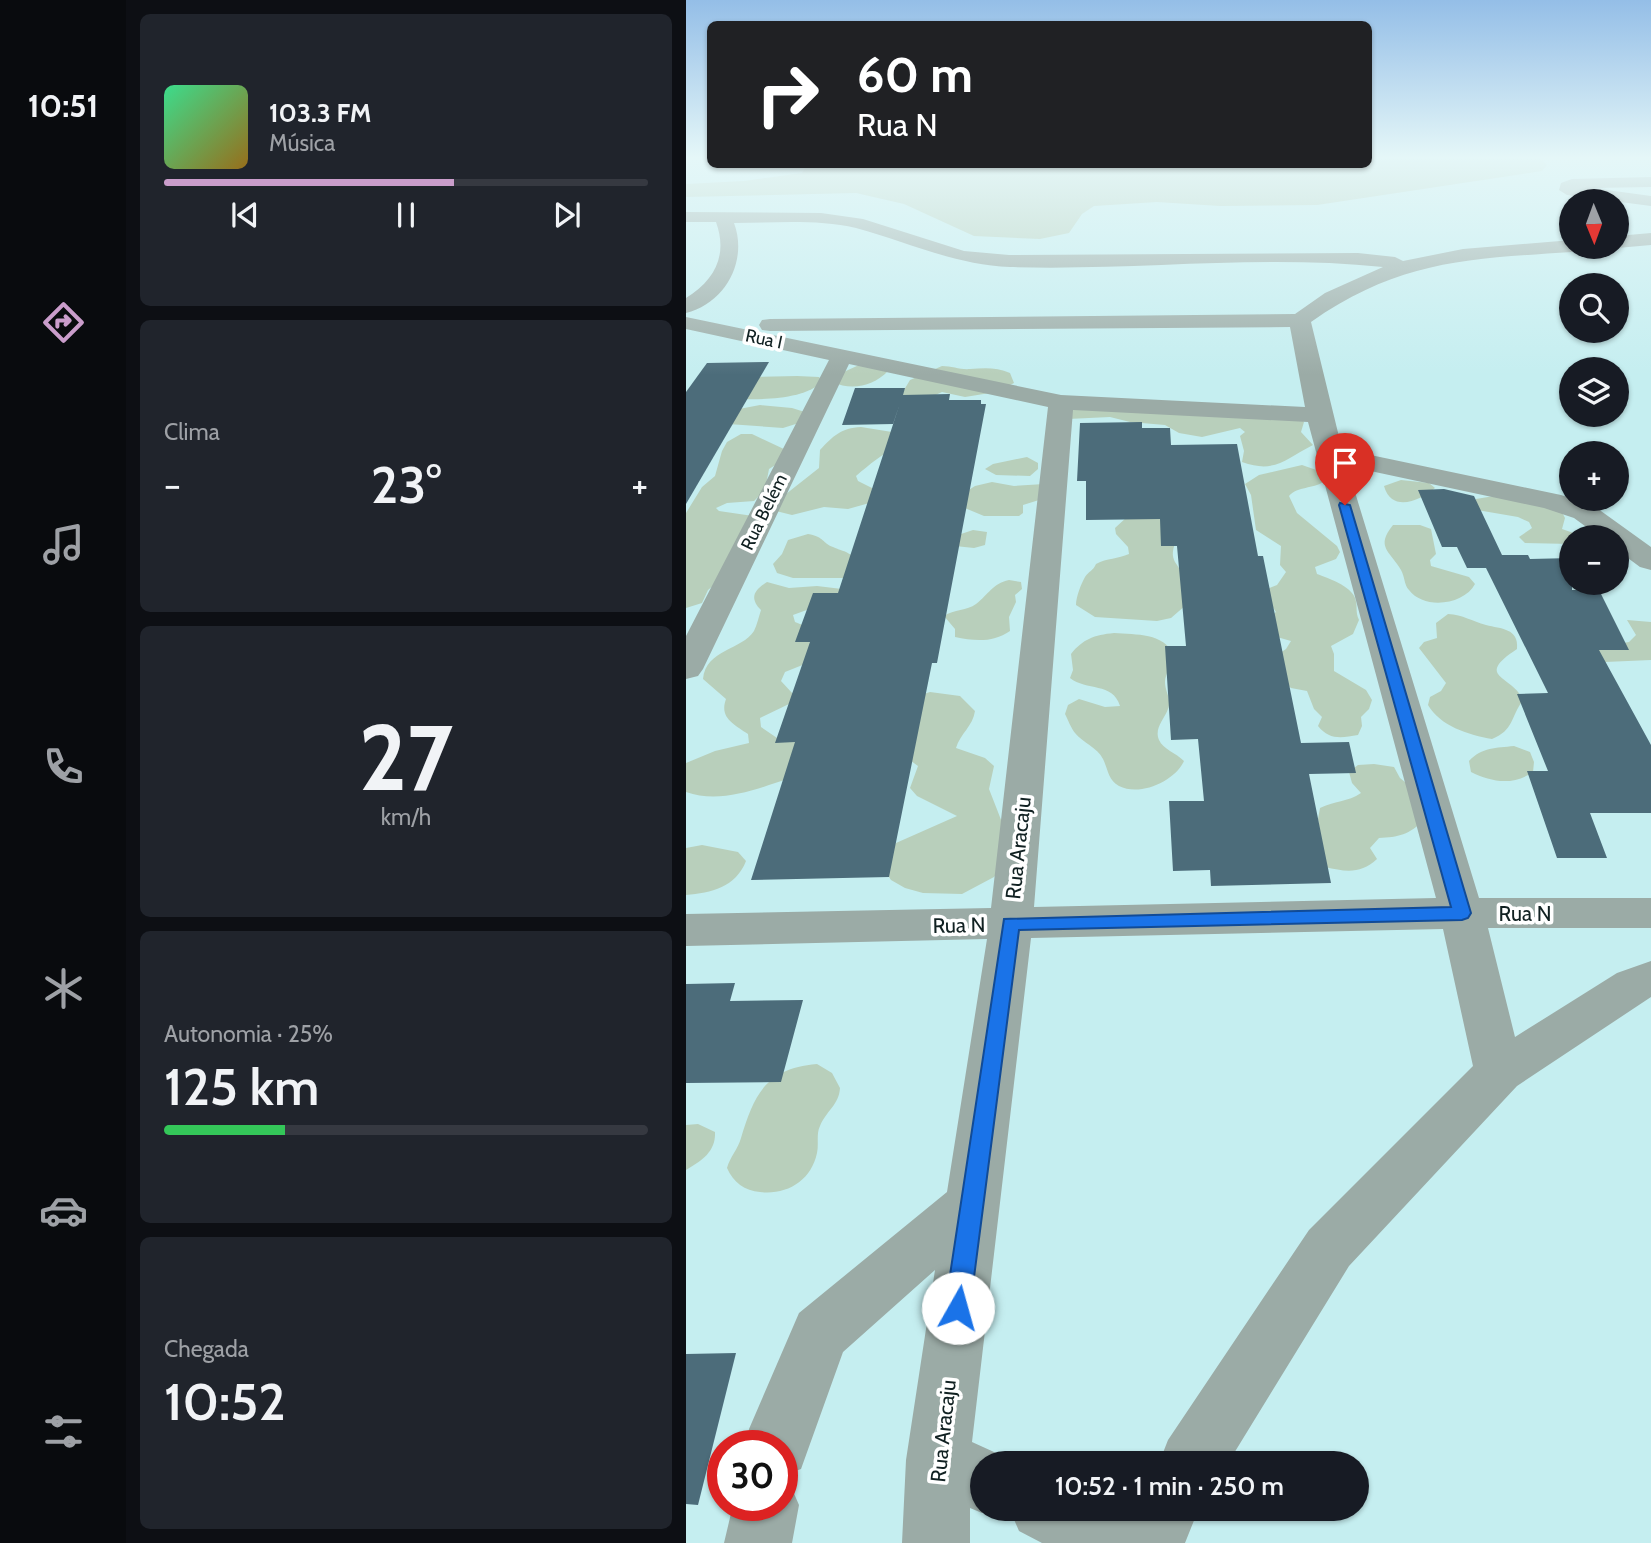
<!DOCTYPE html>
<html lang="pt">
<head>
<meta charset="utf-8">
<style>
	:root { --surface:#171b24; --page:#20242c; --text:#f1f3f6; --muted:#9ea1a6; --line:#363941; --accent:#ca9dcb }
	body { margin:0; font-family:Cabin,sans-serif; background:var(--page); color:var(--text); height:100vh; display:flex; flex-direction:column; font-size:26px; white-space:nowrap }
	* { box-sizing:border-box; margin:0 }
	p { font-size:23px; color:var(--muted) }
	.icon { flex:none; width:38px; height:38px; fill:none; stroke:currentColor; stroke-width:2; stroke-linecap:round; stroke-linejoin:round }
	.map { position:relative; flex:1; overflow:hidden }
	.drawer { display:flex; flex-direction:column; gap:14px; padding:14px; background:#0d0f14; width:560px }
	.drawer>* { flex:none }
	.guide { position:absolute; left:21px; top:21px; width:665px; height:147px; border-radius:10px; box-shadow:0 2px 5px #0004; background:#202124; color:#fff; overflow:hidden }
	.needle { width:46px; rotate:179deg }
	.fabs { position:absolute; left:873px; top:189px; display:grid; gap:14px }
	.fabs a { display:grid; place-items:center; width:70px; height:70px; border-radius:50%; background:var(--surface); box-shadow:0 2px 5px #0004; font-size:35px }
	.speed { position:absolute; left:21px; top:1430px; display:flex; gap:14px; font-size:35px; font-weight:700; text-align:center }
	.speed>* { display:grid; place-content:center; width:91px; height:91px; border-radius:50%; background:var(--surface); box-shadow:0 2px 5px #0004; line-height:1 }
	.speed .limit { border:10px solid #d22; background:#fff; color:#111 }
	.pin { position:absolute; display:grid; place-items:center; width:60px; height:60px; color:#fff; margin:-72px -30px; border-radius:50% 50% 50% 0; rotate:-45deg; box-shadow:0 0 7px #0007 }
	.pin .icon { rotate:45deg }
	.me { position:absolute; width:77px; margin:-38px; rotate:7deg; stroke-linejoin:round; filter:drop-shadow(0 0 5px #0008) }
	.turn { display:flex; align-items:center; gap:24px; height:147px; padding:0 35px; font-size:32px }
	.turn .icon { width:91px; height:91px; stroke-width:2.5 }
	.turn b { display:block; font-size:49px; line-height:60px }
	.big { font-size:52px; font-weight:600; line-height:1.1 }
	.drawer .card { flex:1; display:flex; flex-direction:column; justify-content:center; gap:10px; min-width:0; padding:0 24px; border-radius:10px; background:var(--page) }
	.drawer .dial { align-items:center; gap:0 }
	.dial b { font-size:91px; line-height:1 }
	.song { display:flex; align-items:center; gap:21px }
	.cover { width:84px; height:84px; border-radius:10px; background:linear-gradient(135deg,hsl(150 70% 55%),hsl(40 70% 35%)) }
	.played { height:7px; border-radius:4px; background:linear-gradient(90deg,var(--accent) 60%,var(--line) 60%) }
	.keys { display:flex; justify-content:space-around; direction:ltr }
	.heat { display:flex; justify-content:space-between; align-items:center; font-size:38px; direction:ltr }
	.charge { height:10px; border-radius:5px; background:linear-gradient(90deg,#34c759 25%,var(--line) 0) }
	.trip { position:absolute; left:284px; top:1451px; width:399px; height:70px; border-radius:35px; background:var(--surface); box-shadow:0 2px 5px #0004; font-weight:600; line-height:70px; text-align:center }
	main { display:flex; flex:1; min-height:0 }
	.tabs { display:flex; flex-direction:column; width:126px; justify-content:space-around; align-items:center; background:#090b0e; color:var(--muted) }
	.tabs .icon { width:49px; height:49px }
	.tabs .current { color:var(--accent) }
	.tabs b { font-size:32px; color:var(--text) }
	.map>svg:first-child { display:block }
	.green { fill:#b8cfbb }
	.building { fill:#4c6c7a }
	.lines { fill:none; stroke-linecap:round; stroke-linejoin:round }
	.minor { fill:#9baba6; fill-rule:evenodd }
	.route { fill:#1a73e8; stroke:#114b97; stroke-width:2 }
	.labels { text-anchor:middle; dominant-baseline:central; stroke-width:7; stroke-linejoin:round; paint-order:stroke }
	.far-street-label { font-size:18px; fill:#112122; stroke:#fff }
	.street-label { font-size:21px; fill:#112122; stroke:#fff }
</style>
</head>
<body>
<main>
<nav class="tabs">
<b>10:51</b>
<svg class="icon current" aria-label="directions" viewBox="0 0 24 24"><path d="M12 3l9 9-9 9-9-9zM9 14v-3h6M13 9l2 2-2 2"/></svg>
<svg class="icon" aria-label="music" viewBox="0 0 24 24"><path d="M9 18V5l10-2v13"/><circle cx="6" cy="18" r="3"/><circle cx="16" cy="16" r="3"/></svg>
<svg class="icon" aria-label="phone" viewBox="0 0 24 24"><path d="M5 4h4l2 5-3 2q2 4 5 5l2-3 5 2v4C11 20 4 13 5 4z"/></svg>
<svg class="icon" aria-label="climate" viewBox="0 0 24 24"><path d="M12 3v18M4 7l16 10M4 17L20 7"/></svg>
<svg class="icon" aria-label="car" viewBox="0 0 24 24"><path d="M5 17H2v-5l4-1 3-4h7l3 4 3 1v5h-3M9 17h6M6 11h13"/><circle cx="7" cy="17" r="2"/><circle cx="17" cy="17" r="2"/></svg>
<svg class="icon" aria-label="filters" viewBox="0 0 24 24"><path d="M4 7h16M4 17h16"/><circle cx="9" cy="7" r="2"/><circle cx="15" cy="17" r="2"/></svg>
</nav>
<section class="drawer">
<div class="card">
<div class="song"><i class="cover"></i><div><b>103.3 FM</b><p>Música</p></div></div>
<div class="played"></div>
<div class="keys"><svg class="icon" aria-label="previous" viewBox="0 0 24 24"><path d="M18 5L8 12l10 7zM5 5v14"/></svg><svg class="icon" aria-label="pause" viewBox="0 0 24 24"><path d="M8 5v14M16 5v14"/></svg><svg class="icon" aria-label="next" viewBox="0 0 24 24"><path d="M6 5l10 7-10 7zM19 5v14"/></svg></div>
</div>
<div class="card"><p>Clima</p>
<div class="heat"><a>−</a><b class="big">23°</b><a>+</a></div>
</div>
<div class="card dial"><b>27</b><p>km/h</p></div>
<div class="card"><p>Autonomia · 25%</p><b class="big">125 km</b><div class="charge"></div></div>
<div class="card"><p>Chegada</p><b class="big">10:52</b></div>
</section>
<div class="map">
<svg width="965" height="1543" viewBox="0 0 965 1543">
	<rect width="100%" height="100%" fill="#c5eef0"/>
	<!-- green -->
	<g class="green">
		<path d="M 683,159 L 855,159 L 861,165 L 856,171 L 631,205 L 534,206 L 471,202 L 408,206 L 396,214 L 383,233 L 354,239 L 288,236 L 218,204 L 170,193 L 0,197 L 0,184 L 58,181 L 116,173 L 121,165 L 406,164 L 464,168 L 509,164 L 682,164 Z"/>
		<path d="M 173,365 L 202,371 C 188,386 165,391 147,382 L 149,376 Z"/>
		<path d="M 256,366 C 266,366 275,370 284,369 C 298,368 311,367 324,373 L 328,383 L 310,392 L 279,397 L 256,392 L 241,399 L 208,398 L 218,390 L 224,380 Z"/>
		<path d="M 111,376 L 133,377 L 136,381 C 122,399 76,400 54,399 L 64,377 Z"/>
		<path d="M 74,405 L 106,408 L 122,413 L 116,422 L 97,428 L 42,424 L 53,409 Z"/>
		<path d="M 380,406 L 614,418 L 618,422 L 615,432 L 627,445 C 599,459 589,474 556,462 L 558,451 L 554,436 L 559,432 L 554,428 L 516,437 L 493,433 L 479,425 L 444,422 L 424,417 L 382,419 Z"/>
		<path d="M 175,427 L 206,432 L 213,446 C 196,454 184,464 170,476 L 172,481 L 192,491 L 187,502 L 162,509 L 138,507 L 106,515 L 90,511 L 100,494 L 133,468 L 134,450 C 147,436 155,428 175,427 Z"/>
		<path d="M 55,434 L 66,434 L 100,450 L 99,459 L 83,469 L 79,490 L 68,501 L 41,503 L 30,508 L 33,511 L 67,516 L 40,575 L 22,590 L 16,603 L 0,608 L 0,513 L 16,487 L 29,476 L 36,451 L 41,442 Z"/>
		<path d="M 341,457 L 352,463 L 352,469 L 344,476 L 310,475 L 299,469 L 307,464 Z"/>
		<path d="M 616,465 L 636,472 L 637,482 C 627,489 612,486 603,496 L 611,513 L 651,546 L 654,552 L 650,559 L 629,567 L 631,574 C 642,578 665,586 669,598 C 672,606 669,612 673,620 L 667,634 L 645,646 L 648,654 L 648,671 L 680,690 L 686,700 L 683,709 L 675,717 L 676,726 L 672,735 C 655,738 643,740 632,726 L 636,717 L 628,709 L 621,691 L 605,688 L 595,680 L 591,655 L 600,649 L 605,641 L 591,637 L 582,618 L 590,612 L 580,597 L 581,589 L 591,585 L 600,572 L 594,565 L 595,546 L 570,530 L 565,495 L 559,484 L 573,475 Z"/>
		<path d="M 715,480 L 743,483 L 749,488 C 735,500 706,514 698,486 Z"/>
		<path d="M 306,482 L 328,486 L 358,484 L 353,500 L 337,505 L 337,513 L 333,516 L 298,516 L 274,506 L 278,493 L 289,486 Z"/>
		<path d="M 820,494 L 876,512 L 879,518 L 876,529 L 899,537 L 886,537 L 885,544 L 839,543 L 833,537 L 846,528 L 843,522 L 832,517 L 791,510 L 788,504 L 790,499 Z"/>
		<path d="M 441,517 L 477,518 L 492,536 C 479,564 494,561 500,582 C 501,589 500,598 500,605 L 485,618 L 471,621 L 409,617 L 390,605 C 390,597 395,584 399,577 C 403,571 407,571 410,564 C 421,558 432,559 443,554 L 442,547 L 430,534 L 429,528 Z"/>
		<path d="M 707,525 L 734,525 L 745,529 L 750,554 L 744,560 L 745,566 L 783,577 L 789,584 C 778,605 738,610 723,590 C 718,585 719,577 715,570 C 704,551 689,547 707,525 Z"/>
		<path d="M 287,530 L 301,532 L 299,545 L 288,548 L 269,546 L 275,534 Z"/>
		<path d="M 122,534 C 139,537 136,543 147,547 C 160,553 159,549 172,561 L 167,578 L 107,578 L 91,573 L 87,564 L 96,554 L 102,540 Z"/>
		<path d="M 323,580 L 335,582 L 336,589 L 329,595 L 330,602 L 323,617 L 324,631 C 307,643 288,641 269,637 L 269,629 L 258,616 C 268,609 281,611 290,604 C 303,594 306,584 323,580 Z"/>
		<path d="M 81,582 L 103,588 L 131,586 L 156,589 L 156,597 L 107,615 L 109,622 L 119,626 L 118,641 L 132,644 L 129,660 L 99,672 L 95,681 L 107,694 L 103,704 L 74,718 L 75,727 L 94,740 L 244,692 L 274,696 L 289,711 C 287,726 274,734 270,748 L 299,758 L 308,766 L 303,789 L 319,830 L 318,865 L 308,877 L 276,894 L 237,893 L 219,888 L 205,880 L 197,868 L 210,843 L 271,816 L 231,796 L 224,788 L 232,766 L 221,758 C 192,762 160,763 131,770 C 89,780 43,807 0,792 L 0,763 L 29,751 L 63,743 L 62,734 C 48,724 33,718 40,699 L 17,679 C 20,649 56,650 68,631 C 71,625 73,616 75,610 C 63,598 68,590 81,582 Z"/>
		<path d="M 762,614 C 777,615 786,621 800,625 C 815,629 833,628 831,649 C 787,678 827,675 837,700 C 824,718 828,730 806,739 C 783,735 754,726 742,705 L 744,697 L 755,691 L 760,683 L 733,648 L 738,642 L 751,638 L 750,623 Z"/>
		<path d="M 941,620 L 965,622 L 965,660 L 919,662 L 903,649 L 943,642 L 950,635 Z"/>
		<path d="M 428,633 C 451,635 477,632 489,656 C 486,664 479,674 479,682 C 479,692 486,699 482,709 C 478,720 468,728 473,740 C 477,749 490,753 498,761 C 489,781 454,797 433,786 C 422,780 422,769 417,759 C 411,747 397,743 389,733 C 385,728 382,720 379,714 L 382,705 L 393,699 L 419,707 L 434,706 C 427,682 400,691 384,678 L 387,670 L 385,654 C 397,639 408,635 428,633 Z"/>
		<path d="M 828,746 L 844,752 L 848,762 L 847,772 C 827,786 805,782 785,772 L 783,761 C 796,747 810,748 828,746 Z"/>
		<path d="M 688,764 L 708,767 L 714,778 L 725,787 L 737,820 C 724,835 712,837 693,838 L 684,848 L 691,859 C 675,874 660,872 639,867 L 632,819 L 634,808 C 648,801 662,802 675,793 L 666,783 L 663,772 L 672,765 Z"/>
		<path d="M 16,845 L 52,852 L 60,861 C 50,887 25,893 0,895 L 0,848 Z"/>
		<path d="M 131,1064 L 146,1073 L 154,1088 C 153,1105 140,1111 134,1126 C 130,1134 133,1144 131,1153 C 125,1181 101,1195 74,1192 C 59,1191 47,1182 41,1168 C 44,1157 52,1149 55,1138 C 68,1095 80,1068 131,1064 Z"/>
		<path d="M 12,1124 L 29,1132 C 30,1152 15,1161 0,1170 L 0,1125 Z"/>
	</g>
	<!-- building -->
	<g class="building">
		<path d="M 83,362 L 0,504 L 0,392 L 21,363 Z"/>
		<path d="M 169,388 L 219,388 L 217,395 L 264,394 L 263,400 L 295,400 L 295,404 L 300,404 L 251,663 L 246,663 L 203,877 L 65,880 L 109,742 L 89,743 L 124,642 L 109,642 L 127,593 L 152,593 L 214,403 L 207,424 L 156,425 Z"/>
		<path d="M 456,422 L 456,428 L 484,428 L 485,445 L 551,444 L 572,556 L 577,556 L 615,743 L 663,742 L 670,773 L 623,774 L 645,883 L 525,886 L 524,870 L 487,871 L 483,801 L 518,801 L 512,739 L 485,740 L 479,646 L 500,646 L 491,546 L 475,546 L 474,519 L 400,520 L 400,481 L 391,481 L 394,423 Z"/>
		<path d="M 758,489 L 788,496 L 816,555 L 842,555 L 844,559 L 886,558 L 886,590 L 913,590 L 943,650 L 913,650 L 965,745 L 965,813 L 904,813 L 921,858 L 871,858 L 841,771 L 862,771 L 831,694 L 862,693 L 800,568 L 781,568 L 771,547 L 756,547 L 732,490 Z"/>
		<path d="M 49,983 L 44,1001 L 117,1000 L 95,1082 L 0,1083 L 0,984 Z"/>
		<path d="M 50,1353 L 12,1505 L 0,1504 L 0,1354 Z"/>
	</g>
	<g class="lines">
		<!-- minor -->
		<g class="minor">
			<path d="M 965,177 L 965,187 L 906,188 L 965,196 L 965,206 L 881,195 L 873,190 L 875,183 L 886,179 Z"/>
			<path d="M 0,212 L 135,213 L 177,219 L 278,251 L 323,255 L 672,253 L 709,257 L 717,261 L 777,249 L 886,240 L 886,247 L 895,247 L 886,252 C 782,259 714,260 625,322 L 656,449 L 875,495 L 908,506 L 965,547 L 965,570 L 954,567 L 931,550 L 931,537 L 914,537 L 888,518 L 858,508 L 661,466 L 793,898 L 965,898 L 965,928 L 802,928 L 829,1037 L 931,973 L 965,961 L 965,997 L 831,1086 L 663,1266 L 542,1463 L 473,1463 L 482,1440 L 623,1230 L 787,1066 L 757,929 L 345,938 L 286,1442 L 319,1457 L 322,1463 L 296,1463 L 296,1508 L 306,1508 L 296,1513 L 284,1508 L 284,1543 L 216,1543 L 220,1460 L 249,1270 L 157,1352 L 115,1469 L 96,1476 L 96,1446 L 60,1446 L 63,1429 L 113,1313 L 261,1192 L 301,939 L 0,946 L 0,914 L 305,908 L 362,407 L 163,364 L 17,669 L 12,676 L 0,679 L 0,636 L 143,360 L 0,329 L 0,317 L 375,395 L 619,407 L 604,327 L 84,331 L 76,330 L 73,325 L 76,320 L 84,319 L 609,314 L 639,293 L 697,267 C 573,254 448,271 324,267 C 269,265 222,242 170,228 C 131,219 88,223 48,223 C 62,260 40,303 0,313 L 0,298 C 29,280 42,255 30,222 L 0,222 ZM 387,410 L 622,422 L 750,898 L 348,907 Z"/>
			<path d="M 965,233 L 965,245 L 931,248 L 928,247 L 931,247 L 931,236 Z"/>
			<path d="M 96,1479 L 103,1482 L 113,1505 L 106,1543 L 38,1543 L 47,1505 L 96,1505 Z"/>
			<path d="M 323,1508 L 431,1508 L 443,1514 L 446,1508 L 513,1508 L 499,1543 L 356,1543 L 333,1531 Z"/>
		</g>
	</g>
	<!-- sky -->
	<linearGradient id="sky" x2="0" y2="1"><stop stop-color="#94bee7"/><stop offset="0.42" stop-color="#e5f7f8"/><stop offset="1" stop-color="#e5f7f8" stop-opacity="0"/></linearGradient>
	<rect width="965" height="375" fill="url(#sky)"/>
	<!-- route -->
	<path class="route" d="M 654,503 L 664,505 L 785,913 L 782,918 L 776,920 L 333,930 L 284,1308 L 280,1316 L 272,1319 L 263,1316 L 259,1308 L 318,919 L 765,907 L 653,505 Z"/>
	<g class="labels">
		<!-- far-street labels -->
		<g class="far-street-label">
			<text transform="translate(78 339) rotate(12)">Rua I</text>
			<text transform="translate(78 512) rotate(-64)">Rua Belém</text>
		</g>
		<!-- street labels -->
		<g class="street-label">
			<text transform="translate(332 848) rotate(-84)">Rua Aracaju</text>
			<text x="839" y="913">Rua N</text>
			<text transform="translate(273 925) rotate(-1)">Rua N</text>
			<text transform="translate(257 1431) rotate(-84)">Rua Aracaju</text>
		</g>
	</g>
</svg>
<div class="fabs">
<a><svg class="needle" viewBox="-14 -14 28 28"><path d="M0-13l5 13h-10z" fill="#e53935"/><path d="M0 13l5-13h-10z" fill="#9ea1a6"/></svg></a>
<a><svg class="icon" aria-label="search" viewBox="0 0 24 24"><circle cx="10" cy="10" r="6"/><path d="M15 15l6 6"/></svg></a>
<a><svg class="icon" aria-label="layers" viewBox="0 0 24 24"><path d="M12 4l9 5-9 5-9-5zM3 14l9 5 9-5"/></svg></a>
<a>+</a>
<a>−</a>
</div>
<div class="speed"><div class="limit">30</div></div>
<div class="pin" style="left:659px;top:505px;background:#d93025"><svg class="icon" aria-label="arrive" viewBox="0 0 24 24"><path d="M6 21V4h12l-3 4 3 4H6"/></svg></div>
<svg class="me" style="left:272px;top:1308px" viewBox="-20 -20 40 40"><circle r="19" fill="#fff"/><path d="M0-13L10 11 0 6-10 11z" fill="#1a73e8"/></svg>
<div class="trip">10:52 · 1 min · 250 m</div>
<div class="guide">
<div class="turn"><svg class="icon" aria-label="right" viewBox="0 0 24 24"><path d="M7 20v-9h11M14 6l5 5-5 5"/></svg><div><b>60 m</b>Rua N</div></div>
</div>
</div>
</main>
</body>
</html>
